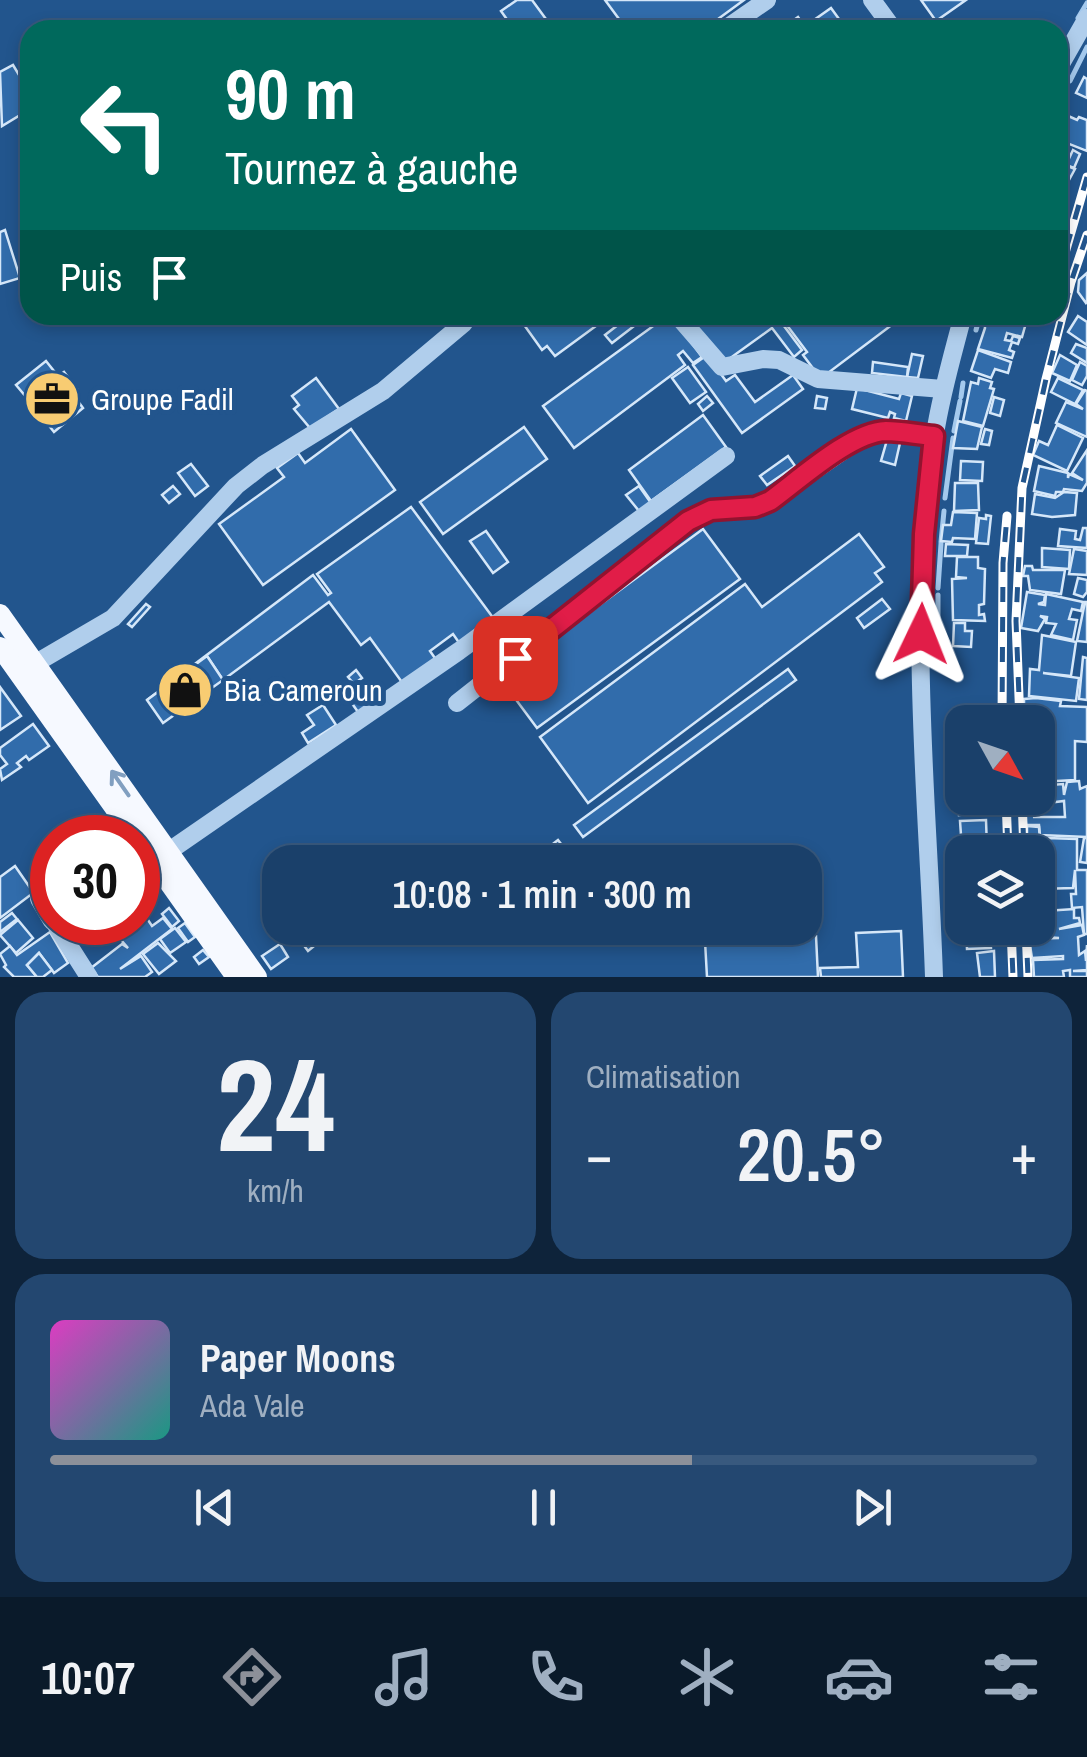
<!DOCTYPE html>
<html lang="fr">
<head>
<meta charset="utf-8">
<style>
	:root { --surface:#1a406a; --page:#234770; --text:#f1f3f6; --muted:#9fafc1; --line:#38597e; --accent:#8c9099 }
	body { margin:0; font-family:"Archivo Narrow",sans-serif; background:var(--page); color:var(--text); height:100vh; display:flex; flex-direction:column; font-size:38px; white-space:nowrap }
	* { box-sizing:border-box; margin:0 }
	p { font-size:32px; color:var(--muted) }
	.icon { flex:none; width:55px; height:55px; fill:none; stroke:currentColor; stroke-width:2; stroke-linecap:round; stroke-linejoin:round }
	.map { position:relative; height:977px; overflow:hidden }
	.details { display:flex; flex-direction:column; gap:15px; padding:15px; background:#0e233a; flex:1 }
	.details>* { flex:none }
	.top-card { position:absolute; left:20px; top:20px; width:1048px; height:305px; border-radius:30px; box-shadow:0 5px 15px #0003,0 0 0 2px var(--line); background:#00695c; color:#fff; overflow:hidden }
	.needle { width:65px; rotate:130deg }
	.buttons { position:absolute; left:945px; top:705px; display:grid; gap:20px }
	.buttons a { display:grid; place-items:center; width:110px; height:110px; border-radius:20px; background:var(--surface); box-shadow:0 5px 15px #0003,0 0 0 2px var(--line); font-size:50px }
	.speed { position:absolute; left:30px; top:815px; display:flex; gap:20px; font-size:50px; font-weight:700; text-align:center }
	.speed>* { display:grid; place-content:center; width:130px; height:130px; border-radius:50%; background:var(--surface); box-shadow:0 5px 15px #0003,0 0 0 2px var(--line); line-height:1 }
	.speed .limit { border:15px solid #d22; background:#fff; color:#111 }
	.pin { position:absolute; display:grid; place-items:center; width:85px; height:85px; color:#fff; margin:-42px; border-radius:20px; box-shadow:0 5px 15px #0006 }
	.me { position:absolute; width:110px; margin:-55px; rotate:2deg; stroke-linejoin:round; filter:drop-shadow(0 0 8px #0008) }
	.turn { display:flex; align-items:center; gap:35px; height:210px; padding:0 40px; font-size:45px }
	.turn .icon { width:130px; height:130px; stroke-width:2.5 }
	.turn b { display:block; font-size:70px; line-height:85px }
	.then { display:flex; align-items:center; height:95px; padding:0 40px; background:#0003; gap:20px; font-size:38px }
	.big { font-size:75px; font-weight:600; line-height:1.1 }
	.details .tile { flex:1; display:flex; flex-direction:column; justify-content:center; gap:15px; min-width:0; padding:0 35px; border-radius:30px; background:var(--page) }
	.details .dial { align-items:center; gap:0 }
	.dial b { font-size:130px; line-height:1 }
	.song { display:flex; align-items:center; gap:30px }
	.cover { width:120px; height:120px; border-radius:15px; background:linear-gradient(135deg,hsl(310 70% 55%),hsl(170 70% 35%)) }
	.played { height:10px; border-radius:5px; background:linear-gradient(90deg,var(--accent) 65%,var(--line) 65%) }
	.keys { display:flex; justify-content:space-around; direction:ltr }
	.heat { display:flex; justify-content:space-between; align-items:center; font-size:55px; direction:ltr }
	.details .tiles { flex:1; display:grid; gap:15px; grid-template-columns:1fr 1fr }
	.tile:last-child { grid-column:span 2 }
	.trip { position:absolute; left:262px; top:845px; width:560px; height:100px; border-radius:30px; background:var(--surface); box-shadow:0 5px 15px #0003,0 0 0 2px var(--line); font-weight:600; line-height:100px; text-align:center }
	.tab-bar { display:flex; height:160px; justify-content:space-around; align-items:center; background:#0a1a2a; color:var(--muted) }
	.tab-bar .icon { width:70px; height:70px }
	.tab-bar .selected { color:var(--accent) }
	.tab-bar b { font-size:45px; color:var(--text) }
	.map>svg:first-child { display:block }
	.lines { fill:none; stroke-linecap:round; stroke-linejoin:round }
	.stream { stroke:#a4c9ed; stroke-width:5 }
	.building { fill:#316cab; stroke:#d5e7f9; stroke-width:2.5 }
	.minor { stroke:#b0ceec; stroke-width:18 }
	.major { stroke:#f6f9ff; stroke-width:20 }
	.rail-casing { stroke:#fff; stroke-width:9 }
	.rail { stroke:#22558d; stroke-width:5; stroke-dasharray:15; stroke-linecap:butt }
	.oneway { stroke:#819fc0 }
	.route-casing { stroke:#92132f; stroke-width:25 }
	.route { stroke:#e11d48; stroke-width:18 }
	.labels { text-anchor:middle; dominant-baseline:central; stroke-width:10; stroke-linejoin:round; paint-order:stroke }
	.poi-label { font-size:30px; fill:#fff; stroke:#22558d; text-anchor:start }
</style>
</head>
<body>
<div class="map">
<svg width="1087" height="977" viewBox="0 0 1087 977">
	<rect width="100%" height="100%" fill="#22558d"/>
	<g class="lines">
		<!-- stream -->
		<g class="stream">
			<path d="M 1078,18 L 1087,3"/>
			<path d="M 1070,81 L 1087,47"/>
			<path d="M 976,330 L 980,315"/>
			<path d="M 961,397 L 963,383"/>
			<path d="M 954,431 L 960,401"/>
			<path d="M 945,498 L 953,438"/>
			<path d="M 941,542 L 944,511"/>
			<path d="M 938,588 L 941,544"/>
			<path d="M 938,644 L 938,595"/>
		</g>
	</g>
	<!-- building -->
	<g class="building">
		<path d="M 517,0 L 532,0 L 554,30 L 507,30 L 511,25 L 501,11 Z"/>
		<path d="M 605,0 L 744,0 L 703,30 L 627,30 L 622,23 L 615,28 L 612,24 L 619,19 Z"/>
		<path d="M 921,0 L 966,0 L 936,21 Z"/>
		<path d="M 831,8 L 847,30 L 780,30 L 798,17 L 803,24 L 809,20 L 811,22 Z"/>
		<path d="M 13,65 L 30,93 L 30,109 L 2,126 L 0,72 Z"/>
		<path d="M 1084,77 L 1087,79 L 1087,98 L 1076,93 Z"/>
		<path d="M 1066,115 L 1077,120 L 1079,117 L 1087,120 L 1087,151 L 1062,141 L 1059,148 L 1065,151 L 1061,160 L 1058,159 L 1058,128 Z"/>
		<path d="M 1073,150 L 1080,154 L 1074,168 L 1066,165 Z"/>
		<path d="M 1058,162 L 1075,169 L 1063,191 L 1058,189 Z"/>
		<path d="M 5,230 L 20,278 L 0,284 L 0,232 Z"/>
		<path d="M 1087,273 L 1087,302 L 1086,303 L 1078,292 L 1079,280 Z"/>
		<path d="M 517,315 L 594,315 L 600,323 L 555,356 L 547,346 L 542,350 Z"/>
		<path d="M 618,315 L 632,315 L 638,323 L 612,343 L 605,335 L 623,321 Z"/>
		<path d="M 649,315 L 664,315 L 666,318 L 671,315 L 702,357 L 693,363 L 683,351 L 678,355 L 685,365 L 574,448 L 543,406 L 656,324 Z"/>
		<path d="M 686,315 L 905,315 L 824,376 L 818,375 L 803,355 L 807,352 L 783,320 L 781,322 L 802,350 L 794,357 L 772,328 L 722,364 Z"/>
		<path d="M 1010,315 L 1026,323 L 1022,337 L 1007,333 L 1005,340 L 1011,341 L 1013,336 L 1020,338 L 1018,344 L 1012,342 L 1009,350 L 1014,352 L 1012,358 L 978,349 L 985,328 L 984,315 Z"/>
		<path d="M 1078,316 L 1087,322 L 1087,345 L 1068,332 Z"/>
		<path d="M 1076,344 L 1087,348 L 1087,363 L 1071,353 Z"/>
		<path d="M 978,350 L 1011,362 L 1008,373 L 995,369 L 991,378 L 971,371 Z"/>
		<path d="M 912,354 L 923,356 L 918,378 L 907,377 Z"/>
		<path d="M 707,355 L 726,381 L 735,375 L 755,402 L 793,375 L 803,389 L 742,433 L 693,365 Z"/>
		<path d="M 1060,355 L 1077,365 L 1070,381 L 1052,373 Z"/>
		<path d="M 46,361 L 58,376 L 64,372 L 77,389 L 72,393 L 83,408 L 54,432 L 39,413 L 35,416 L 28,408 L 32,404 L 16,385 Z"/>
		<path d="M 873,362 L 908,367 L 907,377 L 872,373 Z"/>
		<path d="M 1080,362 L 1087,366 L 1087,376 L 1082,385 L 1072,380 Z"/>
		<path d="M 688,367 L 706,392 L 690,403 L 672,378 Z"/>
		<path d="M 316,378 L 339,409 L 310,428 L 294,409 L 299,405 L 292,396 Z"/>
		<path d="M 979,378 L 992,382 L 990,388 L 994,389 L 983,426 L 963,421 L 971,382 L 978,384 Z"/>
		<path d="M 1058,378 L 1083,390 L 1075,404 L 1051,392 Z"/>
		<path d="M 857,388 L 899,399 L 901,393 L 912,396 L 906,421 L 894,418 L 895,414 L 890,412 L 888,418 L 852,409 Z"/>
		<path d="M 1085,390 L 1087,391 L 1087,437 L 1056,423 L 1066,402 L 1083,409 L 1076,404 Z"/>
		<path d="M 707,396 L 713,403 L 703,411 L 698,404 Z"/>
		<path d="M 817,396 L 827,398 L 825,409 L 815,408 Z"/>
		<path d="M 994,397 L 1004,400 L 1000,416 L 990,413 Z"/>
		<path d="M 703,415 L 726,447 L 651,501 L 629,470 Z"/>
		<path d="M 958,421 L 982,427 L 977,449 L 953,448 Z"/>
		<path d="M 1057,425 L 1083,438 L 1067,471 L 1033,455 L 1039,441 L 1048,445 Z"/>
		<path d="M 524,427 L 547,459 L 443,534 L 420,502 Z"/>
		<path d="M 351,429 L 395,490 L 263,585 L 219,524 L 284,477 L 277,468 L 298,453 L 305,463 Z"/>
		<path d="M 985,429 L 992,431 L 989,445 L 981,444 Z"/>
		<path d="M 887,440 L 900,443 L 895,465 L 881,461 Z"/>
		<path d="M 1087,450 L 1087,483 L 1082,491 L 1064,489 L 1063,492 L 1056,492 L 1055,496 L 1034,491 L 1039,466 L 1068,473 L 1068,478 L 1069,474 L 1083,480 L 1072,473 Z"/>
		<path d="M 788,456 L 795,466 L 767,485 L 760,476 Z"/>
		<path d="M 961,461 L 983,462 L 982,481 L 960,480 Z"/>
		<path d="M 191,464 L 208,486 L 195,496 L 178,473 Z"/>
		<path d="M 955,483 L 978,483 L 979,510 L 954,511 Z"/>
		<path d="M 173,486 L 180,494 L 169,503 L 162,495 Z"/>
		<path d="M 639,486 L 651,503 L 639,511 L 626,495 Z"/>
		<path d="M 1064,492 L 1077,493 L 1075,515 L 1052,517 L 1032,514 L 1035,494 L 1055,498 Z"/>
		<path d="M 411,507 L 494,619 L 460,644 L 453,634 L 430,651 L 437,661 L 404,685 L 370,638 L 361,645 L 329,602 L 223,680 L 207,656 L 147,700 L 313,575 L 328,595 L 331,593 L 317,574 Z"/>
		<path d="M 953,512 L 977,513 L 975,539 L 953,538 L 952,542 L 941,541 L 943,525 L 951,525 Z"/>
		<path d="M 986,515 L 991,516 L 988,544 L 976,543 L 979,518 L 986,519 Z"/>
		<path d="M 1083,528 L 1087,528 L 1087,548 L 1058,546 L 1060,529 L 1076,531 L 1075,539 L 1080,540 Z"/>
		<path d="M 703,529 L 740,579 L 537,728 L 500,678 Z"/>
		<path d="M 486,531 L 508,562 L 493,573 L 470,541 Z"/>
		<path d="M 859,534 L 884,567 L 875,573 L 882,582 L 588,803 L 540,737 L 745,584 L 762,607 Z"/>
		<path d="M 946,544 L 968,545 L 967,556 L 945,556 Z"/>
		<path d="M 1042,548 L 1070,550 L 1069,569 L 1042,567 Z"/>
		<path d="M 1074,549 L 1087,551 L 1087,575 L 1069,574 Z"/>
		<path d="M 957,557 L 978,557 L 978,568 L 985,569 L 984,604 L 979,605 L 979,615 L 984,614 L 985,621 L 953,620 L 952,579 L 967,578 L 956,577 Z"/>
		<path d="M 1025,566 L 1032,566 L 1033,570 L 1065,570 L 1061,594 L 1030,590 L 1028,576 L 1023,576 Z"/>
		<path d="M 1078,578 L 1087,580 L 1087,592 L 1083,597 L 1074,594 Z"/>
		<path d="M 1027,592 L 1045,595 L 1044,602 L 1038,604 L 1045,605 L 1046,594 L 1083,602 L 1081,611 L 1072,609 L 1069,619 L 1077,620 L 1073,640 L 1051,635 L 1056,624 L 1046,623 L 1047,617 L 1040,616 L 1045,619 L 1038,631 L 1021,628 Z"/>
		<path d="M 882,599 L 890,609 L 864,628 L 857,618 Z"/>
		<path d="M 1085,602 L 1087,602 L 1087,642 L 1077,641 Z"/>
		<path d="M 146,604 L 150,607 L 132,627 L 128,624 Z"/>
		<path d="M 954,623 L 965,623 L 965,631 L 972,631 L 971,647 L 953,646 Z"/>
		<path d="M 1042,635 L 1076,642 L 1071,676 L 1043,673 L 1079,678 L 1076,701 L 1029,696 L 1030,669 L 1039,670 Z"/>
		<path d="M 207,656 L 223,680 L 163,723 L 147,700 Z"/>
		<path d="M 1083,657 L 1087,658 L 1087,700 L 1079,699 Z"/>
		<path d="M 788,669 L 796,680 L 583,837 L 574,825 Z"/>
		<path d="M 356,670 L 362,678 L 354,684 L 348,677 Z"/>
		<path d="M 0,687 L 21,716 L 0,730 Z"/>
		<path d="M 361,694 L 369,705 L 358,712 L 351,702 Z"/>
		<path d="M 1036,698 L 1061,701 L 1060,706 L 1087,707 L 1087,742 L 1075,741 L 1075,780 L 1038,782 L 1038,760 L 1040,760 L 1038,722 L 1024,722 L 1024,699 Z"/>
		<path d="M 323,705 L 336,725 L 308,743 L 302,733 L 314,725 L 307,715 Z"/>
		<path d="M 983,714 L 983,722 L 962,722 L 962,762 L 956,762 L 955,715 Z"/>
		<path d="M 33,724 L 49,746 L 29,760 L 26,756 L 17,763 L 21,767 L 2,780 L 0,769 L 7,764 L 0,755 L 0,748 Z"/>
		<path d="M 957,763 L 962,763 L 962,786 L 958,786 Z"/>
		<path d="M 1079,781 L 1080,789 L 1087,786 L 1087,837 L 1040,835 L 1039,825 L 1026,825 L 1025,811 L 1039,811 L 1039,816 L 1033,817 L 1065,817 L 1064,801 L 1039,804 L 1038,786 L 1063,784 L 1064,795 L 1067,782 Z"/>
		<path d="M 962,788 L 962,798 L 983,798 L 984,812 L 959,815 L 957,789 Z"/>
		<path d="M 986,820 L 987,849 L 962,849 L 960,821 Z"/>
		<path d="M 1027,826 L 1039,827 L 1041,859 L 1047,859 L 1047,838 L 1077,839 L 1077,870 L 1087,870 L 1087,934 L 1084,934 L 1082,907 L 1072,908 L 1071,894 L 1076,894 L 1075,870 L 1073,888 L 1038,889 L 1038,852 L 1027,852 Z"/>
		<path d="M 1084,838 L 1087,838 L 1087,863 L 1080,862 Z"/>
		<path d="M 558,840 L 565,849 L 552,859 L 545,850 Z"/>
		<path d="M 140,865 L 155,889 L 141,900 L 138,889 L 146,882 L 144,879 L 138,884 Z"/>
		<path d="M 15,866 L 33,892 L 39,888 L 41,891 L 35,896 L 33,893 L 0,918 L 0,877 Z"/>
		<path d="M 138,905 L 152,926 L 163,918 L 172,929 L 120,969 L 141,956 L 152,972 L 145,977 L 98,977 L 91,968 L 122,944 L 128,948 L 109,926 L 113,922 L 138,922 Z"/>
		<path d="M 169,908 L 179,921 L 172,927 L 162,914 Z"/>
		<path d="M 1074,909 L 1074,918 L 1079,918 L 1080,923 L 1059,929 L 1082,925 L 1084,935 L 1078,937 L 1079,955 L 1085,951 L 1086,961 L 1087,945 L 1087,970 L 1073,971 L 1087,971 L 1087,977 L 1070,977 L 1070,970 L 1063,971 L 1064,977 L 1034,977 L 1033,960 L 1063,959 L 1063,956 L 1032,958 L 1029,939 L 1059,938 L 1045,937 L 1045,911 Z"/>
		<path d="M 12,913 L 17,919 L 0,932 L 0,922 Z"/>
		<path d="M 18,920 L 33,938 L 16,953 L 0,935 Z"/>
		<path d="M 185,923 L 195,937 L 188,942 L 178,928 Z"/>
		<path d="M 175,928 L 186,942 L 170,953 L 160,939 Z"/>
		<path d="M 300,928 L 308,928 L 319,942 L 308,951 L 294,932 Z"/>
		<path d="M 966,928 L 990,928 L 991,948 L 967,949 Z"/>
		<path d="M 901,931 L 903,977 L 821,977 L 820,968 L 858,967 L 856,933 Z"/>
		<path d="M 50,932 L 68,963 L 54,973 L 39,953 L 27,965 L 37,977 L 14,977 L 4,967 L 6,965 L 0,954 L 10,946 L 17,955 Z"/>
		<path d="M 811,935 L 816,936 L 818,977 L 707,977 L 705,941 Z"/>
		<path d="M 158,943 L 176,961 L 159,974 L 143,954 Z"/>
		<path d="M 280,944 L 288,957 L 271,969 L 262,956 Z"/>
		<path d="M 203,950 L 209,957 L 199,964 L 194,957 Z"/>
		<path d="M 994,951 L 995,977 L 980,977 L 977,953 Z"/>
		<path d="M 39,953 L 52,970 L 43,977 L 37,977 L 27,965 Z"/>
	</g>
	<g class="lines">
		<!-- minor -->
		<g class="minor">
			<path d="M 872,0 L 894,30"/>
			<path d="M 724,30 L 767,0"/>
			<path d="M 1058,69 L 1087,18"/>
			<path d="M 677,315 L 722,367 L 763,359 L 779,360 L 818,379 L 943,389"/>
			<path d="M 24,670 L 113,618 L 236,486 L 263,465 L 383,391 L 464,323"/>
			<path d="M 457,703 L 688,521 L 711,510 L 755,507 L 770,501 L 866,435 L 884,431 L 934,436"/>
			<path d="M 159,858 L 459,651 L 726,456"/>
			<path d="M 39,899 L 52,921"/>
			<path d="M 54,922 L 89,977"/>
			<path d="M 934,977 C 928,797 906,613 935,434 C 941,394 953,354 963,315"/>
		</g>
		<!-- major -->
		<g class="major">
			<path d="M 0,614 L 257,977"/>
			<path d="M 0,647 L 136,838"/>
			<path d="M 138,839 L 236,977"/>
		</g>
		<!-- rail casing -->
		<g class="rail-casing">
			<g id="rail">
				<path d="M 1058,277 L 1087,177"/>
				<path d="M 1002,722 L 1003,563 L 1007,516"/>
				<path d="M 1020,722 L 1016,621 L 1022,488 L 1046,379 L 1071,282 L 1087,235"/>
				<path d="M 1006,798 L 1008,852"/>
				<path d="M 1022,798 L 1024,852"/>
				<path d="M 1011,928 L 1013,977"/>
				<path d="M 1026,928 L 1028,977"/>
			</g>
		</g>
		<!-- rail -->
		<use href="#rail" class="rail"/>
	</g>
	<!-- one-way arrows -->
	<defs><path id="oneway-shaft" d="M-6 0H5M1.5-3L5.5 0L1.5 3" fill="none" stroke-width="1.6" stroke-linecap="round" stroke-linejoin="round" transform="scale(2.5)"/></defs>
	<use class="oneway" href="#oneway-shaft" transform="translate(120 783) rotate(-125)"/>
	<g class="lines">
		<!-- route casing -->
		<g class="route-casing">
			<path id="route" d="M 515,658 L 688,521 L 711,510 L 755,507 L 770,501 C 799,480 851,432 886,431 C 902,431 919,435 934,436 L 924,534 L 921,634"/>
		</g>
		<!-- route -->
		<use href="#route" class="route"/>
	</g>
	<!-- icons -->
	<defs>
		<g id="office-disc" transform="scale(2.875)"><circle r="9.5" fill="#f8cc72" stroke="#22558d"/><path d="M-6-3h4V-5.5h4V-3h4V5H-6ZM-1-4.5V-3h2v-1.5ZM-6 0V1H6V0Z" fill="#111"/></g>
		<g id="shop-disc" transform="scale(2.875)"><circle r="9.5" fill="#f8cc72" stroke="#22558d"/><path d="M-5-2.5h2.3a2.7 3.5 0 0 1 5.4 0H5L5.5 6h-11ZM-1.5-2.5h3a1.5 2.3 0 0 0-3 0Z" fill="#111"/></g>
	</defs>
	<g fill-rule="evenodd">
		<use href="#office-disc" x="52" y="399"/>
		<use href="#shop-disc" x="185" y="690"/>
	</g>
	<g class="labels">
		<!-- poi labels -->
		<g class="poi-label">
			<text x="91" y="399">Groupe Fadil</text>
			<text x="224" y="690">Bia Cameroun</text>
		</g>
	</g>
</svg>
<div class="buttons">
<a><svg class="needle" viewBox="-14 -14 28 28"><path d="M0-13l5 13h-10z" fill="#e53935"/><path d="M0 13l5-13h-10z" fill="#9fafc1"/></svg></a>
<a><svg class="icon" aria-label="layers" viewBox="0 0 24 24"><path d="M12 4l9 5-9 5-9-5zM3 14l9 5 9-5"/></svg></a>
</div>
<div class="speed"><div class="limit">30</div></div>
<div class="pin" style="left:515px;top:658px;background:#d93025"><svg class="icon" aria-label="arrive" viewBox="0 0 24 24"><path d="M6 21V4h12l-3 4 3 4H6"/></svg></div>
<svg class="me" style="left:921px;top:634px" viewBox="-20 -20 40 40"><path d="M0-17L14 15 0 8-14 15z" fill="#e11d48" stroke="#fff" stroke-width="4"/></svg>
<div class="trip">10:08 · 1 min · 300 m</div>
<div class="top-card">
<div class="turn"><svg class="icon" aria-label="left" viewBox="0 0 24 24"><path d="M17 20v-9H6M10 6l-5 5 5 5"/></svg><div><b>90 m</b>Tournez à gauche</div></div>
<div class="then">Puis<svg class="icon" aria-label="arrive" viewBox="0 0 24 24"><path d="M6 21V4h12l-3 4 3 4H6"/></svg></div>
</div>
</div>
<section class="details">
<div class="tiles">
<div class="tile dial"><b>24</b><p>km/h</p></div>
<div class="tile"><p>Climatisation</p>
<div class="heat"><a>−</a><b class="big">20.5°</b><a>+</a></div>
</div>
<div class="tile">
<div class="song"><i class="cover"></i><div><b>Paper Moons</b><p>Ada Vale</p></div></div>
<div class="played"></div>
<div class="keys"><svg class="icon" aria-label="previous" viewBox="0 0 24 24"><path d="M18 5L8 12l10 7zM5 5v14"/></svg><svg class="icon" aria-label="pause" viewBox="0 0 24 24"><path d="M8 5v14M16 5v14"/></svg><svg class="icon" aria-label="next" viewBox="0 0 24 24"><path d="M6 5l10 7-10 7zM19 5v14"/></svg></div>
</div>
</div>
</section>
<nav class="tab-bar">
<b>10:07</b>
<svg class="icon selected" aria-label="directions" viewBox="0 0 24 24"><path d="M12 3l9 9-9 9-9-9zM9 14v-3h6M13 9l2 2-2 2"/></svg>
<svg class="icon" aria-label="music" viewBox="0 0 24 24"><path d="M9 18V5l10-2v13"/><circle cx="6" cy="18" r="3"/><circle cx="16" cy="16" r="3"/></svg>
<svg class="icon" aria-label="phone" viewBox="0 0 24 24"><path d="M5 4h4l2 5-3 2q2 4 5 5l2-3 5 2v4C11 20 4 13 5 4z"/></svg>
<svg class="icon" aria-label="climate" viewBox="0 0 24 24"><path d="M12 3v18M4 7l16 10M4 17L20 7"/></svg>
<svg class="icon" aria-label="car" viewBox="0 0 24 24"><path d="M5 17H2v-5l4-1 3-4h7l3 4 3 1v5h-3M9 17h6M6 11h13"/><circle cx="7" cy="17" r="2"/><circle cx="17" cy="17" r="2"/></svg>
<svg class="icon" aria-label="filters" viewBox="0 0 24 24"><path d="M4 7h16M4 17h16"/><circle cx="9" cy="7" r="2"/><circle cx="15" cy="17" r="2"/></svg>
</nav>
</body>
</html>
